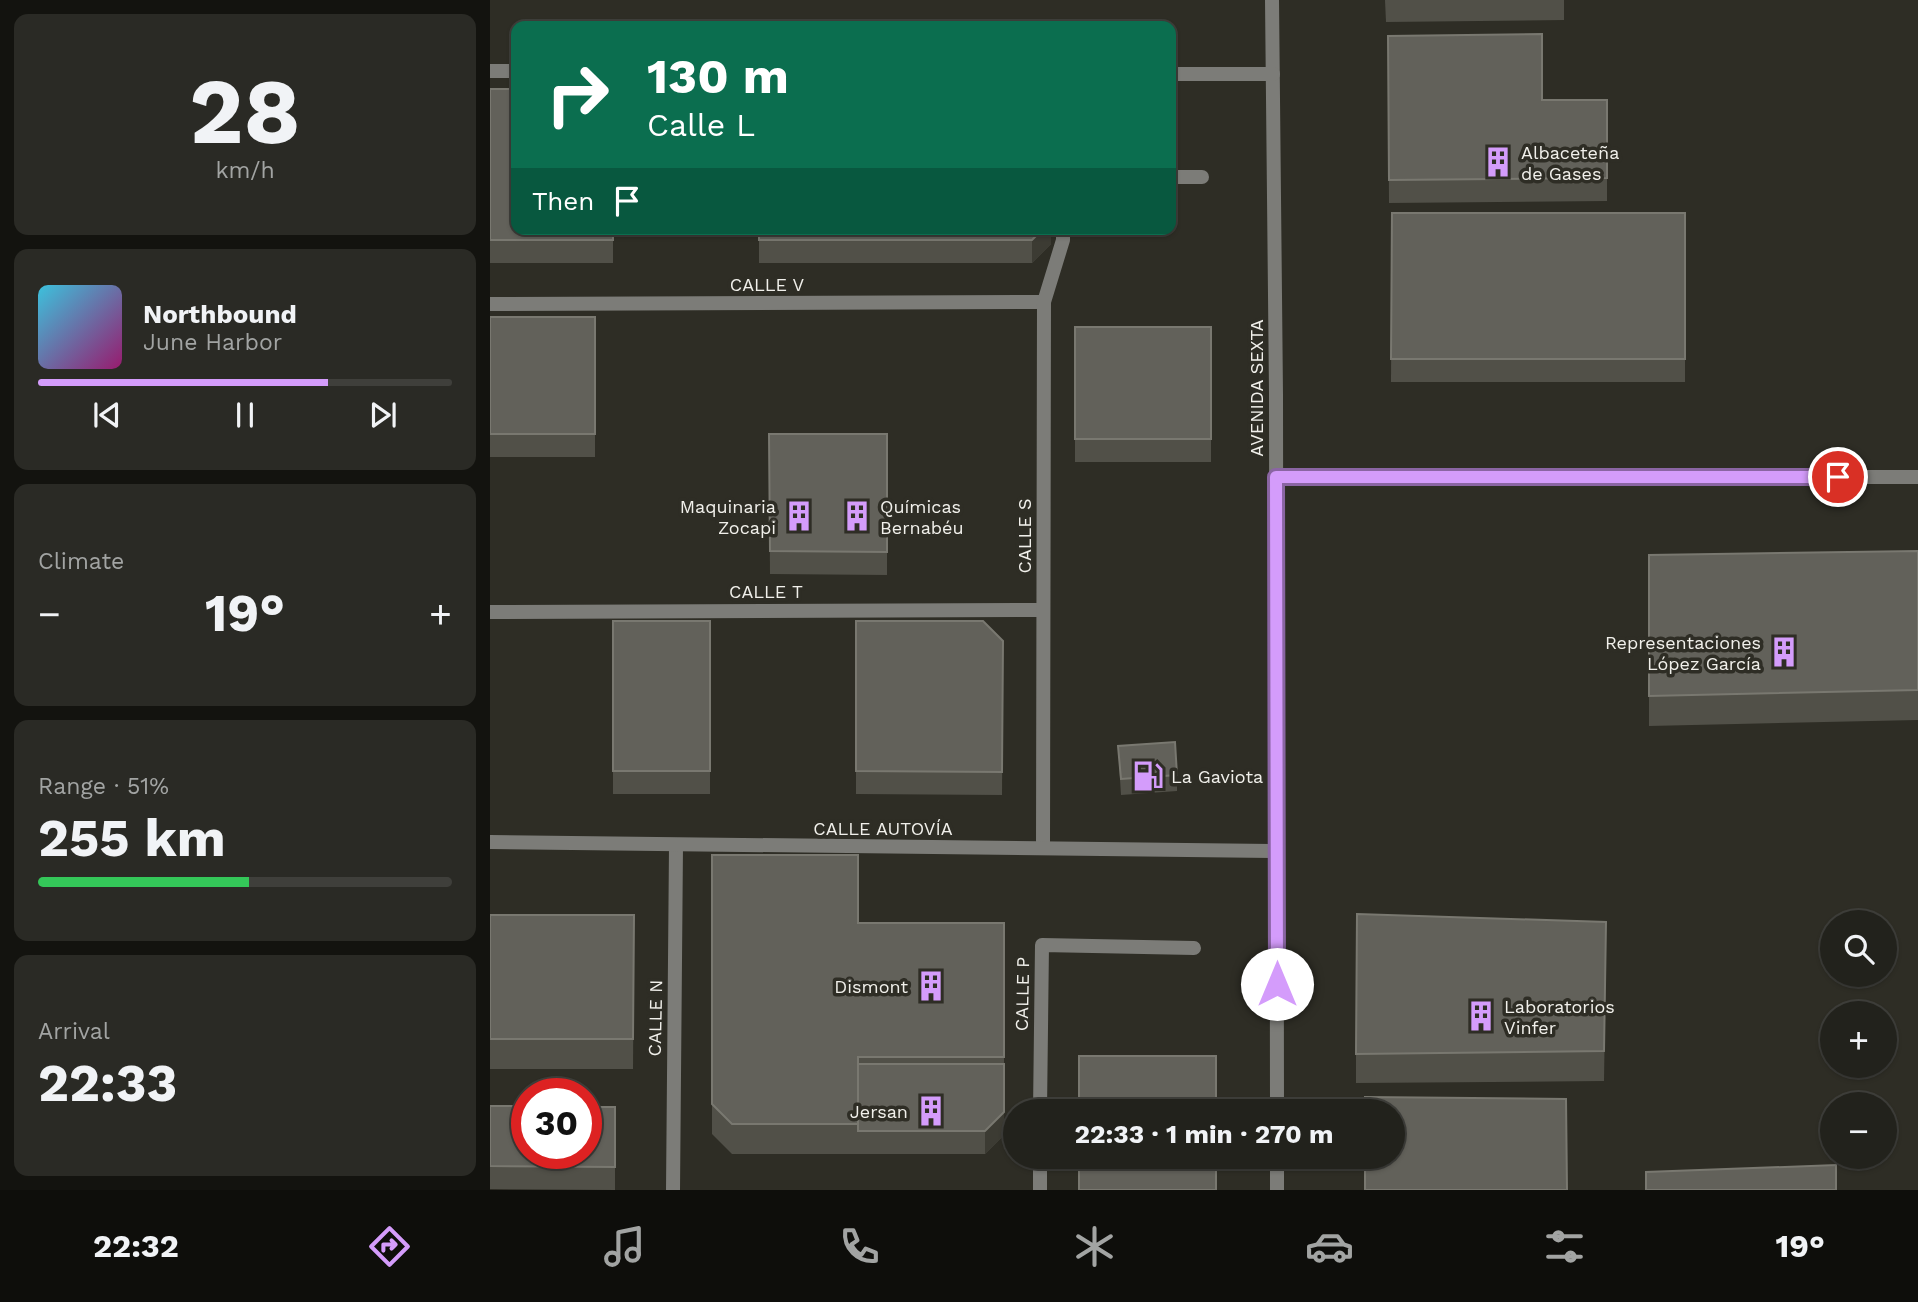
<!DOCTYPE html>
<html lang="en">
<head>
<meta charset="utf-8">
<style>
	:root { --surface:#22221c; --page:#2a2a25; --text:#f1f3f6; --muted:#a2a4a3; --line:#3f3f3b; --accent:#d49cfb }
	body { margin:0; font-family:"Work Sans",sans-serif; background:var(--page); color:var(--text); height:100vh; display:flex; flex-direction:column; font-size:26px; white-space:nowrap }
	* { box-sizing:border-box; margin:0 }
	p { font-size:23px; color:var(--muted) }
	.icon { flex:none; width:38px; height:38px; fill:none; stroke:currentColor; stroke-width:2; stroke-linecap:round; stroke-linejoin:round }
	.map { position:relative; flex:1; overflow:hidden }
	.drawer { display:flex; flex-direction:column; gap:14px; padding:14px; background:#13130f; width:490px }
	.drawer>* { flex:none }
	.banner { position:absolute; left:21px; top:21px; width:665px; height:214px; border-radius:14px; box-shadow:0 2px 5px #0004,0 0 0 2px var(--line); background:#0b6e4f; color:#fff; overflow:hidden }
	.fabs { position:absolute; left:1330px; top:910px; display:grid; gap:14px }
	.fabs a { display:grid; place-items:center; width:77px; height:77px; border-radius:50%; background:var(--surface); box-shadow:0 2px 5px #0004,0 0 0 2px var(--line); font-size:35px }
	.speed { position:absolute; left:21px; top:1078px; display:flex; gap:14px; font-size:35px; font-weight:700; text-align:center }
	.speed>* { display:grid; place-content:center; width:91px; height:91px; border-radius:50%; background:var(--surface); box-shadow:0 2px 5px #0004,0 0 0 2px var(--line); line-height:1 }
	.speed .limit { border:10px solid #d22; background:#fff; color:#111 }
	.pin { position:absolute; display:grid; place-items:center; width:60px; height:60px; color:#fff; margin:-30px; border:4px solid #fff; border-radius:50%; box-shadow:0 2px 7px #0007 }
	.me { position:absolute; width:77px; margin:-38px; rotate:0deg; stroke-linejoin:round; filter:drop-shadow(0 0 5px #0008) }
	.turn { display:flex; align-items:center; gap:24px; height:147px; padding:0 21px; font-size:32px }
	.turn .icon { width:91px; height:91px; stroke-width:2.5 }
	.turn b { display:block; font-size:49px; line-height:60px }
	.then { display:flex; align-items:center; height:66px; padding:0 21px; background:#0003; gap:14px; font-size:26px }
	.big { font-size:52px; font-weight:700; line-height:1.1 }
	.drawer .card { flex:1; display:flex; flex-direction:column; justify-content:center; gap:10px; min-width:0; padding:0 24px; border-radius:14px; background:var(--page) }
	.drawer .dial { align-items:center; gap:0 }
	.dial b { font-size:91px; line-height:1 }
	.song { display:flex; align-items:center; gap:21px }
	.cover { width:84px; height:84px; border-radius:10px; background:linear-gradient(135deg,hsl(190 70% 55%),hsl(320 70% 35%)) }
	.played { height:7px; border-radius:4px; background:linear-gradient(90deg,var(--accent) 70%,var(--line) 70%) }
	.keys { display:flex; justify-content:space-around; direction:ltr }
	.heat { display:flex; justify-content:space-between; align-items:center; font-size:38px; direction:ltr }
	.charge { height:10px; border-radius:5px; background:linear-gradient(90deg,#34c759 51%,var(--line) 0) }
	.trip { position:absolute; left:513px; top:1099px; width:402px; height:70px; border-radius:35px; background:var(--surface); box-shadow:0 2px 5px #0004,0 0 0 2px var(--line); font-weight:700; line-height:70px; text-align:center }
	.menu { display:flex; height:112px; justify-content:space-around; align-items:center; background:#0e0e0b; color:var(--muted) }
	.menu .icon { width:49px; height:49px }
	.menu .on { color:var(--accent) }
	.menu b { font-size:32px; color:var(--text) }
	main { display:flex; flex:1; min-height:0 }
	.map>svg:first-child { display:block }
	.lines { fill:none; stroke-linecap:round; stroke-linejoin:round }
	.service { stroke:#7c7c78; stroke-width:14 }
	.minor { stroke:#7c7c78; stroke-width:14 }
	.wall { fill:#515048 }
	.shaded-wall { fill:#3c3b33 }
	.building { fill:#62615a; stroke:#797870; stroke-width:2 }
	.route-casing { stroke:#8a65a3; stroke-width:18 }
	.route { stroke:#d49cfb; stroke-width:12 }
	.labels { text-anchor:middle; dominant-baseline:central; stroke-width:7; stroke-linejoin:round; paint-order:stroke }
	.poi-label { font-size:18px; fill:#f1f0eb; stroke:#2e2d25; text-anchor:start }
	.street-label { font-size:18px; fill:#f1f0eb; stroke:#2e2d25 }
</style>
</head>
<body>
<main>
<section class="drawer">
<div class="card dial"><b>28</b><p>km/h</p></div>
<div class="card">
<div class="song"><i class="cover"></i><div><b>Northbound</b><p>June Harbor</p></div></div>
<div class="played"></div>
<div class="keys"><svg class="icon" aria-label="previous" viewBox="0 0 24 24"><path d="M18 5L8 12l10 7zM5 5v14"/></svg><svg class="icon" aria-label="pause" viewBox="0 0 24 24"><path d="M8 5v14M16 5v14"/></svg><svg class="icon" aria-label="next" viewBox="0 0 24 24"><path d="M6 5l10 7-10 7zM19 5v14"/></svg></div>
</div>
<div class="card"><p>Climate</p>
<div class="heat"><a>−</a><b class="big">19°</b><a>+</a></div>
</div>
<div class="card"><p>Range · 51%</p><b class="big">255 km</b><div class="charge"></div></div>
<div class="card"><p>Arrival</p><b class="big">22:33</b></div>
</section>
<div class="map">
<svg width="1428" height="1190" viewBox="0 0 1428 1190">
	<rect width="100%" height="100%" fill="#2e2d25"/>
	<g class="lines">
		<!-- service -->
		<g class="service">
			<path d="M 681,177 L 712,177"/>
			<path d="M 0,304 L 554,302"/>
			<path d="M 0,612 L 553,610"/>
			<path d="M 553,847 L 554,302 L 573,240 L 573,229"/>
			<path d="M 550,1111 L 552,945 L 704,948"/>
			<path d="M 183,1190 L 186,846"/>
			<path d="M 550,1190 L 550,1157"/>
		</g>
		<!-- minor -->
		<g class="minor">
			<path d="M 782,0 L 786,394 L 787,1111"/>
			<path d="M 0,71 L 26,71"/>
			<path d="M 681,74 L 783,74"/>
			<path d="M 786,477 L 1428,477"/>
			<path d="M 0,842 L 787,851"/>
			<path d="M 787,1190 L 787,1157"/>
		</g>
	</g>
	<!-- wall -->
	<g class="wall">
		<path d="M 895,0 L 1074,0 L 1074,20 L 896,22 Z"/>
		<path d="M 898,36 L 1052,100 L 1117,100 L 1117,201 L 899,203 Z"/>
		<path d="M 0,89 L 123,229 L 123,263 L 0,263 Z"/>
		<path d="M 902,213 L 1195,213 L 1195,382 L 901,382 Z"/>
		<path d="M 269,229 L 561,229 L 561,244 L 542,263 L 269,263 Z"/>
		<rect x="0" y="317" width="105" height="140"/>
		<rect x="585" y="327" width="136" height="135"/>
		<path d="M 279,434 L 397,434 L 397,575 L 280,574 Z"/>
		<path d="M 1428,551 L 1428,720 L 1159,726 L 1159,555 Z"/>
		<rect x="123" y="621" width="97" height="173"/>
		<path d="M 366,621 L 513,641 L 512,795 L 366,794 Z"/>
		<path d="M 628,746 L 687,775 L 687,791 L 631,795 Z"/>
		<path d="M 222,855 L 368,923 L 514,923 L 514,1135 L 495,1154 L 242,1154 L 222,1134 Z"/>
		<path d="M 0,915 L 144,915 L 143,1069 L 0,1069 Z"/>
		<path d="M 1116,952 L 1114,1081 L 866,1083 L 866,1054 Z"/>
		<path d="M 0,1106 L 125,1107 L 125,1190 L 0,1189 Z"/>
	</g>
	<!-- shaded-wall -->
	<g class="shaded-wall">
		<path d="M 553,229 L 561,229 L 561,244 L 542,263 L 542,240 Z"/>
		<path d="M 514,1112 L 514,1135 L 495,1154 L 495,1131 Z"/>
	</g>
	<!-- building -->
	<g class="building">
		<path d="M 1052,34 L 1052,100 L 1117,100 L 1117,178 L 899,180 L 898,36 Z"/>
		<path d="M 0,89 L 26,89 L 26,229 L 123,229 L 123,240 L 0,240 Z"/>
		<path d="M 902,213 L 1195,213 L 1195,359 L 901,359 Z"/>
		<path d="M 269,229 L 553,229 L 542,240 L 269,240 Z"/>
		<rect x="0" y="317" width="105" height="117"/>
		<rect x="585" y="327" width="136" height="112"/>
		<path d="M 279,434 L 397,434 L 397,552 L 280,551 Z"/>
		<path d="M 1428,551 L 1428,690 L 1159,696 L 1159,555 Z"/>
		<rect x="123" y="621" width="97" height="150"/>
		<path d="M 366,621 L 493,621 L 513,641 L 512,772 L 366,771 Z"/>
		<path d="M 685,742 L 687,775 L 631,779 L 628,746 Z"/>
		<path d="M 222,855 L 368,855 L 368,923 L 514,923 L 514,1057 L 368,1057 L 368,1124 L 242,1124 L 222,1104 Z"/>
		<path d="M 867,914 L 1116,922 L 1114,1051 L 866,1054 Z"/>
		<path d="M 0,915 L 144,915 L 143,1039 L 0,1039 Z"/>
		<rect x="589" y="1056" width="137" height="55"/>
		<path d="M 368,1064 L 514,1064 L 514,1112 L 495,1131 L 368,1131 Z"/>
		<path d="M 875,1097 L 1076,1099 L 1077,1190 L 875,1190 L 875,1157 L 903,1157 L 903,1111 L 875,1111 Z"/>
		<path d="M 0,1106 L 37,1106 L 37,1153 L 96,1153 L 96,1107 L 125,1107 L 125,1167 L 0,1166 Z"/>
		<rect x="589" y="1157" width="137" height="33"/>
		<path d="M 1346,1165 L 1346,1190 L 1156,1190 L 1156,1172 Z"/>
	</g>
	<g class="lines">
		<!-- route casing -->
		<g class="route-casing">
			<path id="route" d="M 787,984 L 786,477 L 1348,477"/>
		</g>
		<!-- route -->
		<use href="#route" class="route"/>
	</g>
	<!-- icons -->
	<defs>
		<g id="building-bare" transform="scale(2.415)"><path d="M-4-6H4V6H1V3H-1V6H-4ZM-2.5-4.3h1.7v1.8h-1.7ZM.8-4.3h1.7v1.8H.8ZM-2.5-1h1.7V.8h-1.7ZM.8-1h1.7V.8H.8Z" fill="#d49cfb" stroke="#2e2d25" stroke-width="2.5" paint-order="stroke"/></g>
		<g id="fuel-bare" transform="scale(2.415)"><path d="M-5.5-6h7V0h2V4h1.3V-2.5L3-4.5l.8-.8L6-3V5H2.5V1h-1V6h-7ZM-4.2-4.7v3.2H.2V-4.7Z" fill="#d49cfb" stroke="#2e2d25" stroke-width="2.5" paint-order="stroke"/></g>
	</defs>
	<g fill-rule="evenodd">
		<use href="#building-bare" x="1008" y="162"/>
		<use href="#building-bare" x="309" y="516"/>
		<use href="#building-bare" x="367" y="516"/>
		<use href="#building-bare" x="1294" y="652"/>
		<use href="#fuel-bare" x="658" y="776"/>
		<use href="#building-bare" x="441" y="986"/>
		<use href="#building-bare" x="991" y="1016"/>
		<use href="#building-bare" x="441" y="1111"/>
	</g>
	<g class="labels">
		<!-- poi labels -->
		<g class="poi-label">
			<text x="1031" y="152">Albaceteña<tspan x="1031" dy="21">de Gases</tspan></text>
			<text x="286" y="506" text-anchor="end">Maquinaria<tspan x="286" dy="21">Zocapi</tspan></text>
			<text x="390" y="506">Químicas<tspan x="390" dy="21">Bernabéu</tspan></text>
			<text x="1271" y="642" text-anchor="end">Representaciones<tspan x="1271" dy="21">López García</tspan></text>
			<text x="681" y="776">La Gaviota</text>
			<text x="418" y="986" text-anchor="end">Dismont</text>
			<text x="1014" y="1006">Laboratorios<tspan x="1014" dy="21">Vinfer</tspan></text>
			<text x="418" y="1111" text-anchor="end">Jersan</text>
		</g>
		<!-- street labels -->
		<g class="street-label">
			<text x="277" y="284">CALLE V</text>
			<text transform="translate(766 388) rotate(-90)">AVENIDA SEXTA</text>
			<text transform="translate(534 536) rotate(-90)">CALLE S</text>
			<text x="276" y="591">CALLE T</text>
			<text x="393" y="828">CALLE AUTOVÍA</text>
			<text transform="translate(532 994) rotate(-89)">CALLE P</text>
			<text transform="translate(165 1018) rotate(-89)">CALLE N</text>
		</g>
	</g>
</svg>
<div class="fabs">
<a><svg class="icon" aria-label="search" viewBox="0 0 24 24"><circle cx="10" cy="10" r="6"/><path d="M15 15l6 6"/></svg></a>
<a>+</a>
<a>−</a>
</div>
<div class="speed"><div class="limit">30</div></div>
<div class="pin" style="left:1348px;top:477px;background:#d93025"><svg class="icon" aria-label="arrive" viewBox="0 0 24 24"><path d="M6 21V4h12l-3 4 3 4H6"/></svg></div>
<svg class="me" style="left:787px;top:984px" viewBox="-20 -20 40 40"><circle r="19" fill="#fff"/><path d="M0-13L10 11 0 6-10 11z" fill="#d49cfb"/></svg>
<div class="trip">22:33 · 1 min · 270 m</div>
<div class="banner">
<div class="turn"><svg class="icon" aria-label="right" viewBox="0 0 24 24"><path d="M7 20v-9h11M14 6l5 5-5 5"/></svg><div><b>130 m</b>Calle L</div></div>
<div class="then">Then<svg class="icon" aria-label="arrive" viewBox="0 0 24 24"><path d="M6 21V4h12l-3 4 3 4H6"/></svg></div>
</div>
</div>
</main>
<nav class="menu">
<b>22:32</b>
<svg class="icon on" aria-label="directions" viewBox="0 0 24 24"><path d="M12 3l9 9-9 9-9-9zM9 14v-3h6M13 9l2 2-2 2"/></svg>
<svg class="icon" aria-label="music" viewBox="0 0 24 24"><path d="M9 18V5l10-2v13"/><circle cx="6" cy="18" r="3"/><circle cx="16" cy="16" r="3"/></svg>
<svg class="icon" aria-label="phone" viewBox="0 0 24 24"><path d="M5 4h4l2 5-3 2q2 4 5 5l2-3 5 2v4C11 20 4 13 5 4z"/></svg>
<svg class="icon" aria-label="climate" viewBox="0 0 24 24"><path d="M12 3v18M4 7l16 10M4 17L20 7"/></svg>
<svg class="icon" aria-label="car" viewBox="0 0 24 24"><path d="M5 17H2v-5l4-1 3-4h7l3 4 3 1v5h-3M9 17h6M6 11h13"/><circle cx="7" cy="17" r="2"/><circle cx="17" cy="17" r="2"/></svg>
<svg class="icon" aria-label="filters" viewBox="0 0 24 24"><path d="M4 7h16M4 17h16"/><circle cx="9" cy="7" r="2"/><circle cx="15" cy="17" r="2"/></svg>
<b>19°</b>
</nav>
</body>
</html>
